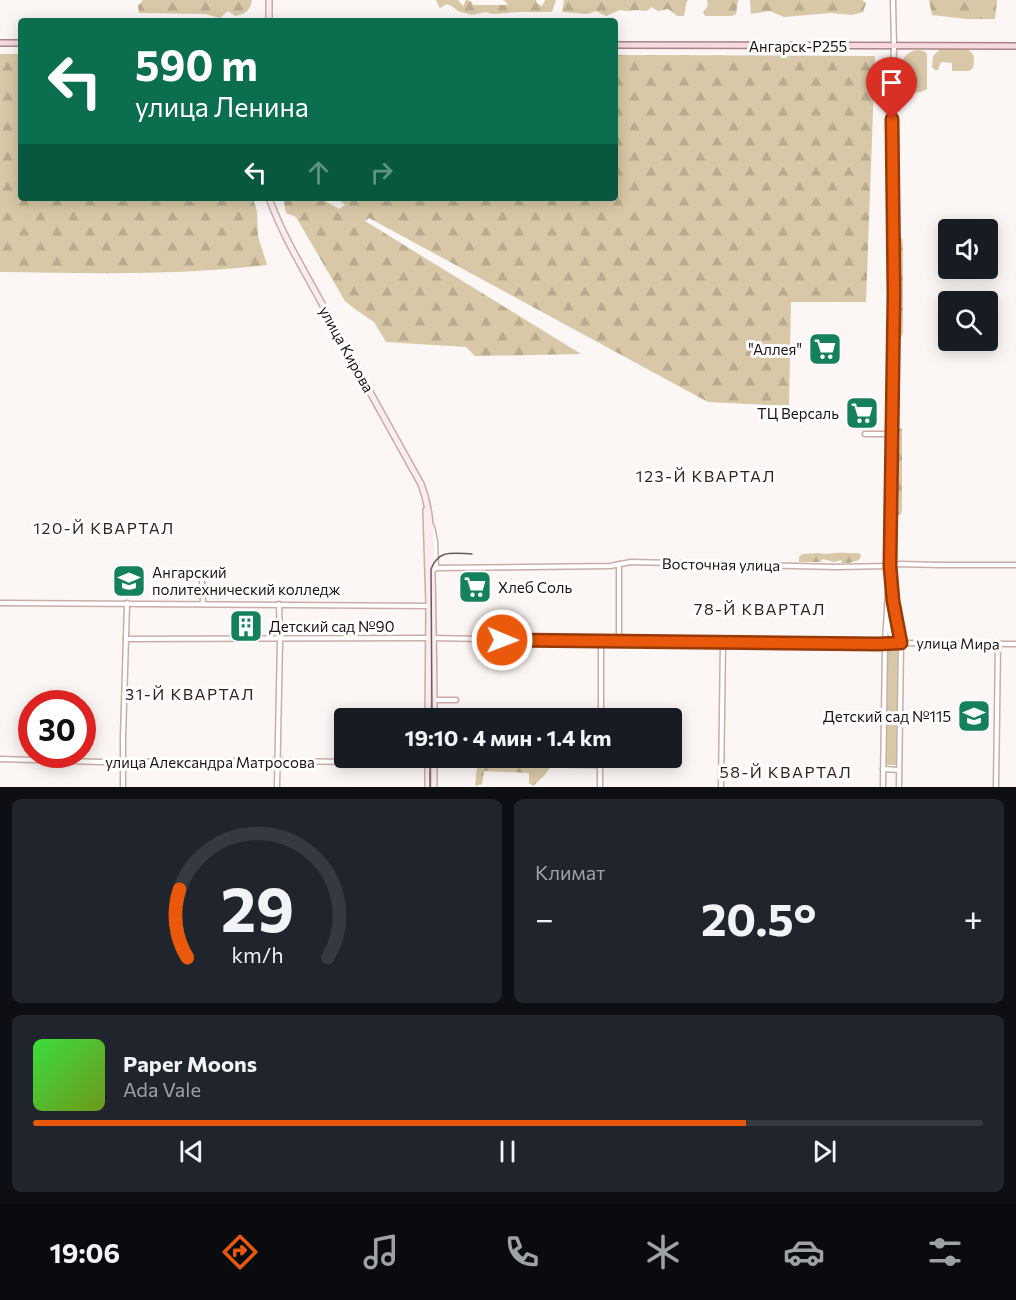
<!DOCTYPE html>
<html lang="ru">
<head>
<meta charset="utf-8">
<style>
	:root { --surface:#171b24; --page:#20242c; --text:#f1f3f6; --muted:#9ea1a6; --line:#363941; --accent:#ea580c }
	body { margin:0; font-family:Commissioner,sans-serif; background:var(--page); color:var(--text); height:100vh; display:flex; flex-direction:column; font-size:22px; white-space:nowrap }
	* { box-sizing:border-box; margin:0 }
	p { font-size:20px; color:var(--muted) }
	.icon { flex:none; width:33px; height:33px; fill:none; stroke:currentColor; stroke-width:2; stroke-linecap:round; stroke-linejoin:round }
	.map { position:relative; height:787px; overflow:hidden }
	.drawer { display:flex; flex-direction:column; gap:12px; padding:12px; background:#0d0f14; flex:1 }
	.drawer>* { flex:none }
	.guide { position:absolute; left:18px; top:18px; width:600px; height:183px; border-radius:6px; box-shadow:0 3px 15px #0003; background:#0b6e4f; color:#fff; overflow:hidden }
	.buttons { position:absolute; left:938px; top:219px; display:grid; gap:12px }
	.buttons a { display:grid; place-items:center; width:60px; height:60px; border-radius:6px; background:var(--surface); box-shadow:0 3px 15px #0003; font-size:30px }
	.speed { position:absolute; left:18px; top:690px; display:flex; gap:12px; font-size:30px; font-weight:700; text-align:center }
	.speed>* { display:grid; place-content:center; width:78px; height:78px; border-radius:50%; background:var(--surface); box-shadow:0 3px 15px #0003; line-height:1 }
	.speed .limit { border:9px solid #d22; background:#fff; color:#111 }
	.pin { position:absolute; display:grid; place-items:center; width:51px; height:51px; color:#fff; margin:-62px -26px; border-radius:50% 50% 50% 0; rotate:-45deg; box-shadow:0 0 6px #0007 }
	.pin .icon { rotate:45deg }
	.me { position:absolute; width:66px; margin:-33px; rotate:91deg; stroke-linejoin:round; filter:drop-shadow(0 0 4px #0008) }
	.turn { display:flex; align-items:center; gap:21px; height:126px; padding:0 18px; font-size:27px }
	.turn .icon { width:78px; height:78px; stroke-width:2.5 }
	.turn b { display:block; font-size:42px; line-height:51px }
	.lanes { display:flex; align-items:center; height:57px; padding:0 18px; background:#0003; justify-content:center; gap:30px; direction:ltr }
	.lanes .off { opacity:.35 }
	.big { font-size:45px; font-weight:700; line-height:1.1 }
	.drawer .card { flex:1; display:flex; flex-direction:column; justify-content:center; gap:9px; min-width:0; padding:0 21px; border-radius:9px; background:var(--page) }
	.drawer .dial { align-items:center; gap:0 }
	.dial svg { height:156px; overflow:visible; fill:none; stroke:var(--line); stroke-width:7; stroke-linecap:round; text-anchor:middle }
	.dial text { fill:var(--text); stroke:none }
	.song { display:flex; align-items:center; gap:18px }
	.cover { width:72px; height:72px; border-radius:9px; background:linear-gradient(135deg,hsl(120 70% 55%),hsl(80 70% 35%)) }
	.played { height:6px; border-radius:3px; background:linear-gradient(90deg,var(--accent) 75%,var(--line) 75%) }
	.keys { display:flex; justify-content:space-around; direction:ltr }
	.heat { display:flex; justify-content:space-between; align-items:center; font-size:33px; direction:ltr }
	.drawer .tiles { flex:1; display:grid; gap:12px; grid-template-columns:1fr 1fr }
	.card:last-child { grid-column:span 2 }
	.trip { position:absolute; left:334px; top:708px; width:348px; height:60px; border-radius:6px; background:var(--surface); box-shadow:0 3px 15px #0003; font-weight:700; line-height:60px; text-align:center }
	.dock { display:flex; height:96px; justify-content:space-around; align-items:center; background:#090b0e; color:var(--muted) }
	.dock .icon { width:42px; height:42px }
	.dock .on { color:var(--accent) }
	.dock b { font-size:27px; color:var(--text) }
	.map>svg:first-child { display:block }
	.green { fill:#d8c8a7 }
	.forest { fill:url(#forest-firs) }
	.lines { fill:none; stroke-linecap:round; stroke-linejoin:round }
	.street-casing { stroke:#caada6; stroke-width:7 }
	.secondary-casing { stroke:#caada6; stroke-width:8 }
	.primary-casing { stroke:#a88588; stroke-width:8 }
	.street { stroke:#fff; stroke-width:4 }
	.secondary { stroke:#fbecee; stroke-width:5 }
	.primary { stroke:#f7dade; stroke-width:5 }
	.tram { stroke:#665d5b; stroke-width:1.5 }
	.route-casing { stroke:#983908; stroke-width:15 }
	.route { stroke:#ea580c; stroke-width:10 }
	.labels { text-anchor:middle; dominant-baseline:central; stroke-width:6; stroke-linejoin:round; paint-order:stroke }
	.street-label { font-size:15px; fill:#1f1512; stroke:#fff }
	.poi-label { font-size:15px; fill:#1f1512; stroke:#fff; text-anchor:end }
	.neighbourhood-label { font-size:16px; letter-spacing:1.5px; fill:#38231e; stroke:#fff }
</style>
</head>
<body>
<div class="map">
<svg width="1016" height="787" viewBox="0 0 1016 787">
	<defs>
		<pattern id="forest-firs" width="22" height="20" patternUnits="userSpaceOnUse" patternTransform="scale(1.5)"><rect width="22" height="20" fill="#d8c8a7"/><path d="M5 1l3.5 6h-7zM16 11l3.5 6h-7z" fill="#b9ab8f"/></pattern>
	</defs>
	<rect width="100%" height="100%" fill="#fcf6f4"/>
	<!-- green -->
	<g class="green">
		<path d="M 940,49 C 957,49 979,43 973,68 L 969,71 L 952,71 L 952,63 L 941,62 L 938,70 L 935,70 L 932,67 L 933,56 Z"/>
		<path d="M 917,50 L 924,51 L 927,54 L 927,89 C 920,94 908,94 900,91 C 897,76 898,53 917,50 Z"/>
		<path d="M 888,651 L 898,651 L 896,765 L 886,765 Z"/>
	</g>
	<!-- forest -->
	<g class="forest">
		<path d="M 143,0 L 252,0 C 250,11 246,14 235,16 L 228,11 L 220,18 L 205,14 L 139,13 L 138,6 Z"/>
		<path d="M 436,0 L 458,0 L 463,6 L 466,0 L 471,1 L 473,5 L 508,5 L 504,0 L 536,0 L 537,3 L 542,6 L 545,0 L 556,0 L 552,12 L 520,12 L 492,14 L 486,12 L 472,15 L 458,11 L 453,7 L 447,4 L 440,8 Z"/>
		<path d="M 564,0 L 688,0 C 685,4 686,10 684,16 L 677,16 L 668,9 L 658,11 L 651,7 L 647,11 L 637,10 L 627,11 L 620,10 L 606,16 L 596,11 L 587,14 L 562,12 Z"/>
		<path d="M 707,0 L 738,0 L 736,14 L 732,16 L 705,16 L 703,12 C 707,8 709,5 707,0 Z"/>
		<path d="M 750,0 L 862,0 L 866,3 L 863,12 L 852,15 L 831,13 L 784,17 L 770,11 L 751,14 Z"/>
		<path d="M 929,0 L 997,0 L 995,19 L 967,19 L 932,15 Z"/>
		<path d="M 0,54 L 21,54 L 21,198 L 253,198 L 257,211 L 258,236 L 267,265 C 179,276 89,273 0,272 Z"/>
		<path d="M 615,55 L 875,56 L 866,302 L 791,302 L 789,406 L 708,402 L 369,218 L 365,221 L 581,354 L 475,356 L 466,347 L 386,342 L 374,322 L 355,309 L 345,301 L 296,217 L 286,213 L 283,198 L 320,198 L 339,209 L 345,205 L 336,198 L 615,198 Z"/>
		<path d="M 899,236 L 902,238 L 903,245 L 903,333 L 901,337 L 898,338 L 896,332 L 897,240 Z"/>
		<path d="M 897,428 L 902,429 L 902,509 L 901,514 L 898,515 L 895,512 L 896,429 Z"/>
		<path d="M 819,553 C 826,555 829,553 836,553 C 843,552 851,554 859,553 L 861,556 L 859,560 L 849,563 L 842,563 L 841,560 L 834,562 L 823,559 L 820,562 L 799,562 L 799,557 L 802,554 Z"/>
		<path d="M 477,767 L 550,768 L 544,776 L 533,786 L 529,783 L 529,773 L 484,771 L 482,784 L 475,786 Z"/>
	</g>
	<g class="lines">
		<!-- street casing -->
		<g class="street-casing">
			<g id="street">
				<path d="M 865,434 L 891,434"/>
				<path d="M 432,527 L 435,541 L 436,568"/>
				<path d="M 619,564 L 619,641"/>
				<path d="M 431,572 L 436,568 L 610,566 L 631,562 L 836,567 L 890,566 L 900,564 L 941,565 L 1016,565"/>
				<path d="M 891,579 L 893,601 L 901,643 L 899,787"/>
				<path d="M 202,581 L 203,604"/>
				<path d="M 0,603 L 431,606"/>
				<path d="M 889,619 C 889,631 888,637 900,643"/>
				<path d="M 126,639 L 431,638 L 538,640 L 1016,644"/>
				<path d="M 434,700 L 456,700"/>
				<path d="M 601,718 L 601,641"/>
				<path d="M 0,759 L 101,762 L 278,761 L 600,765"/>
				<path d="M 883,769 L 899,770"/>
				<path d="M 123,787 L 123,738 L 127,603"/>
				<path d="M 277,787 L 280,640 L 279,604"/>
				<path d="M 600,787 L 600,758"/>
				<path d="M 721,787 L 723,641"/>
				<path d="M 883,787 L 885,644 L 890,556 L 894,313 L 892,97 L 894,47 L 893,0"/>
				<path d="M 996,787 L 998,644"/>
			</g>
		</g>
		<!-- secondary casing -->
		<g class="secondary-casing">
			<g id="secondary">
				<path d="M 269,21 L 269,0"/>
				<path d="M 269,198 C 282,234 302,267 320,300 C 353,362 387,423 421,484 C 432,512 431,541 432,571 C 433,620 434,669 434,718"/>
				<path d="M 426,510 L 429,606 L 428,718"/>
				<path d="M 428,787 L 428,758"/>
				<path d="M 434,787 L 434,758"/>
			</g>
		</g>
		<!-- primary casing -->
		<g class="primary-casing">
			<g id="primary">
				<path d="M 0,43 L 21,43"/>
				<path d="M 615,45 L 1016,46"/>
			</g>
		</g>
		<!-- street -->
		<use href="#street" class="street"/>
		<!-- secondary -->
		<use href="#secondary" class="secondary"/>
		<!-- primary -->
		<use href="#primary" class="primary"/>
		<!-- tram -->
		<g class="tram">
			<path d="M 432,718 L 431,569 C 439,549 453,553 472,554"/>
			<path d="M 430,787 L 430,758"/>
		</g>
	</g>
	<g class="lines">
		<!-- route casing -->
		<g class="route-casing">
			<path id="route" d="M 502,640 L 878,644 L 901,643 L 893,601 L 890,566 L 894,294 L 892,119"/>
		</g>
		<!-- route -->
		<use href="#route" class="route"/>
	</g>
	<!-- icons -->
	<defs>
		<g id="supermarket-square" transform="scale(1.725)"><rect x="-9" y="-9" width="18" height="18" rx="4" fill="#15805c" stroke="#fff"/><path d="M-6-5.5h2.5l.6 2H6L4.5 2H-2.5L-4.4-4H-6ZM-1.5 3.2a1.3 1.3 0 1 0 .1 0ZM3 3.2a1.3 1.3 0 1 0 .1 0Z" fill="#fff"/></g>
		<g id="school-square" transform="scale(1.725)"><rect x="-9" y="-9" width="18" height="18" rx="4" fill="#15805c" stroke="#fff"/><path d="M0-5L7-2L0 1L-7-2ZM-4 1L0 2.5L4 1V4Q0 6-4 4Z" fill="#fff"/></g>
		<g id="building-square" transform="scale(1.725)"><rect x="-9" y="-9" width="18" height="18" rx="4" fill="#15805c" stroke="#fff"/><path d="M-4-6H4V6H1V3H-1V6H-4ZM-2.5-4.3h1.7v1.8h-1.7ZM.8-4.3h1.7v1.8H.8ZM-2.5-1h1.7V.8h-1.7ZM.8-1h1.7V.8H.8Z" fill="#fff"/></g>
	</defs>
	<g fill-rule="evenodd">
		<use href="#supermarket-square" x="825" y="349"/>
		<use href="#supermarket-square" x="862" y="413"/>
		<use href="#school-square" x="129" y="581"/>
		<use href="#supermarket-square" x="475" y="587"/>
		<use href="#building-square" x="246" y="626"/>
		<use href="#school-square" x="974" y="716"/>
	</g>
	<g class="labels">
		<!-- street labels -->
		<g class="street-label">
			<text x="798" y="46">Ангарск-Р255</text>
			<text transform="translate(347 349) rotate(61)">улица Кирова</text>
			<text transform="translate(721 564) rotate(1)">Восточная улица</text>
			<text transform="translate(958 643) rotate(1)">улица Мира</text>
			<text x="210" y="762">улица Александра Матросова</text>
		</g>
		<!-- poi labels -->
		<g class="poi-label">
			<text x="802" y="349">"Аллея"</text>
			<text x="839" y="413">ТЦ Версаль</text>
			<text x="152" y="572" text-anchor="start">Ангарский<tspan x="152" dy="17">политехнический колледж</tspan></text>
			<text x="498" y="587" text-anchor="start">Хлеб Соль</text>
			<text x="269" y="626" text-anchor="start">Детский сад №90</text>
			<text x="951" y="716">Детский сад №115</text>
		</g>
		<!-- neighbourhood labels -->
		<g class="neighbourhood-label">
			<text x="706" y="475">123-Й КВАРТАЛ</text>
			<text x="104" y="527">120-Й КВАРТАЛ</text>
			<text x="760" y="608">78-Й КВАРТАЛ</text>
			<text x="190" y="693">31-Й КВАРТАЛ</text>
			<text x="786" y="771">58-Й КВАРТАЛ</text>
		</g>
	</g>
</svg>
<div class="buttons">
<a><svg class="icon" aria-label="sound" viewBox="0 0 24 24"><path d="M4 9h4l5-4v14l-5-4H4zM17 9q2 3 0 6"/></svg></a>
<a><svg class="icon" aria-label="search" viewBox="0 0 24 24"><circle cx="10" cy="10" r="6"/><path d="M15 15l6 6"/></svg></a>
</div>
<div class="speed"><div class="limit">30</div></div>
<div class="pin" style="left:892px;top:119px;background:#d93025"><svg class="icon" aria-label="arrive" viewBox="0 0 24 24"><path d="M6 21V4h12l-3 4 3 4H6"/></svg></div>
<svg class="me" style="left:502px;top:640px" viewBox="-20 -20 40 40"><circle r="17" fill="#ea580c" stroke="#fff" stroke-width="3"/><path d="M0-11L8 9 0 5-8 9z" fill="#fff"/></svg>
<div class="trip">19:10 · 4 мин · 1.4 km</div>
<div class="guide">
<div class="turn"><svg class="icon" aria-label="left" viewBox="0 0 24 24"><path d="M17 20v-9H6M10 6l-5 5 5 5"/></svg><div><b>590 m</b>улица Ленина</div></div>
<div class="lanes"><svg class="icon" aria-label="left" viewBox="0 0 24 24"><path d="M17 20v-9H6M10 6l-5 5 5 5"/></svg><svg class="icon off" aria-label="ahead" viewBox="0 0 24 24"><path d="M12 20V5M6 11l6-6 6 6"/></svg><svg class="icon off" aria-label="right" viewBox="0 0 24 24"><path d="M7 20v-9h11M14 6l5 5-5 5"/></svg></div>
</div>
</div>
<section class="drawer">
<div class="tiles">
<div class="card dial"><svg viewBox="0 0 100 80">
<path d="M14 69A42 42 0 1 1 86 69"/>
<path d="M14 69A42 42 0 0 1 10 34" stroke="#ea580c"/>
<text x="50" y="56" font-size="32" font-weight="700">29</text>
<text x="50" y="72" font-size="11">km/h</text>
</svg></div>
<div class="card"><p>Климат</p>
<div class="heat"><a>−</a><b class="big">20.5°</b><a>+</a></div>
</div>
<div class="card">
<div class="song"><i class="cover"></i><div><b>Paper Moons</b><p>Ada Vale</p></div></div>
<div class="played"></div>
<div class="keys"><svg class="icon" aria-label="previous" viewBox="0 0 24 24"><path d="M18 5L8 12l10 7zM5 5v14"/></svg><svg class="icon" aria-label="pause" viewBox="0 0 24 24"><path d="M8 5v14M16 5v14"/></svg><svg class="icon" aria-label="next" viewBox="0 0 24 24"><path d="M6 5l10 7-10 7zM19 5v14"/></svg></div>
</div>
</div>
</section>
<nav class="dock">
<b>19:06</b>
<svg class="icon on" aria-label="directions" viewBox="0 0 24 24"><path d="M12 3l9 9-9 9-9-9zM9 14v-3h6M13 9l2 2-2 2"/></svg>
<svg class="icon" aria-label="music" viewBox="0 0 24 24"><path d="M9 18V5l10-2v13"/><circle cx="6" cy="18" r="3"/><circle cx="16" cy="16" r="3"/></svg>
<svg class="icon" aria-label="phone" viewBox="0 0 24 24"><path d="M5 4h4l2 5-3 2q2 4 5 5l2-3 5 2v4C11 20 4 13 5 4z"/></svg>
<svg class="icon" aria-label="climate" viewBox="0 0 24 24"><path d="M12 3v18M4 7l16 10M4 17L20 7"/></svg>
<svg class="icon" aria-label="car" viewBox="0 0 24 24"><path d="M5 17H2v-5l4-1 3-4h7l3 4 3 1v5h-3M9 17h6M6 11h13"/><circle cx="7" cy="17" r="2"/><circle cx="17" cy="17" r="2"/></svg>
<svg class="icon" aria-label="filters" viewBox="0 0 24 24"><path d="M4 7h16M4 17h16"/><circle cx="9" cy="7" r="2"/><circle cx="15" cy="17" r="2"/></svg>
</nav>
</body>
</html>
